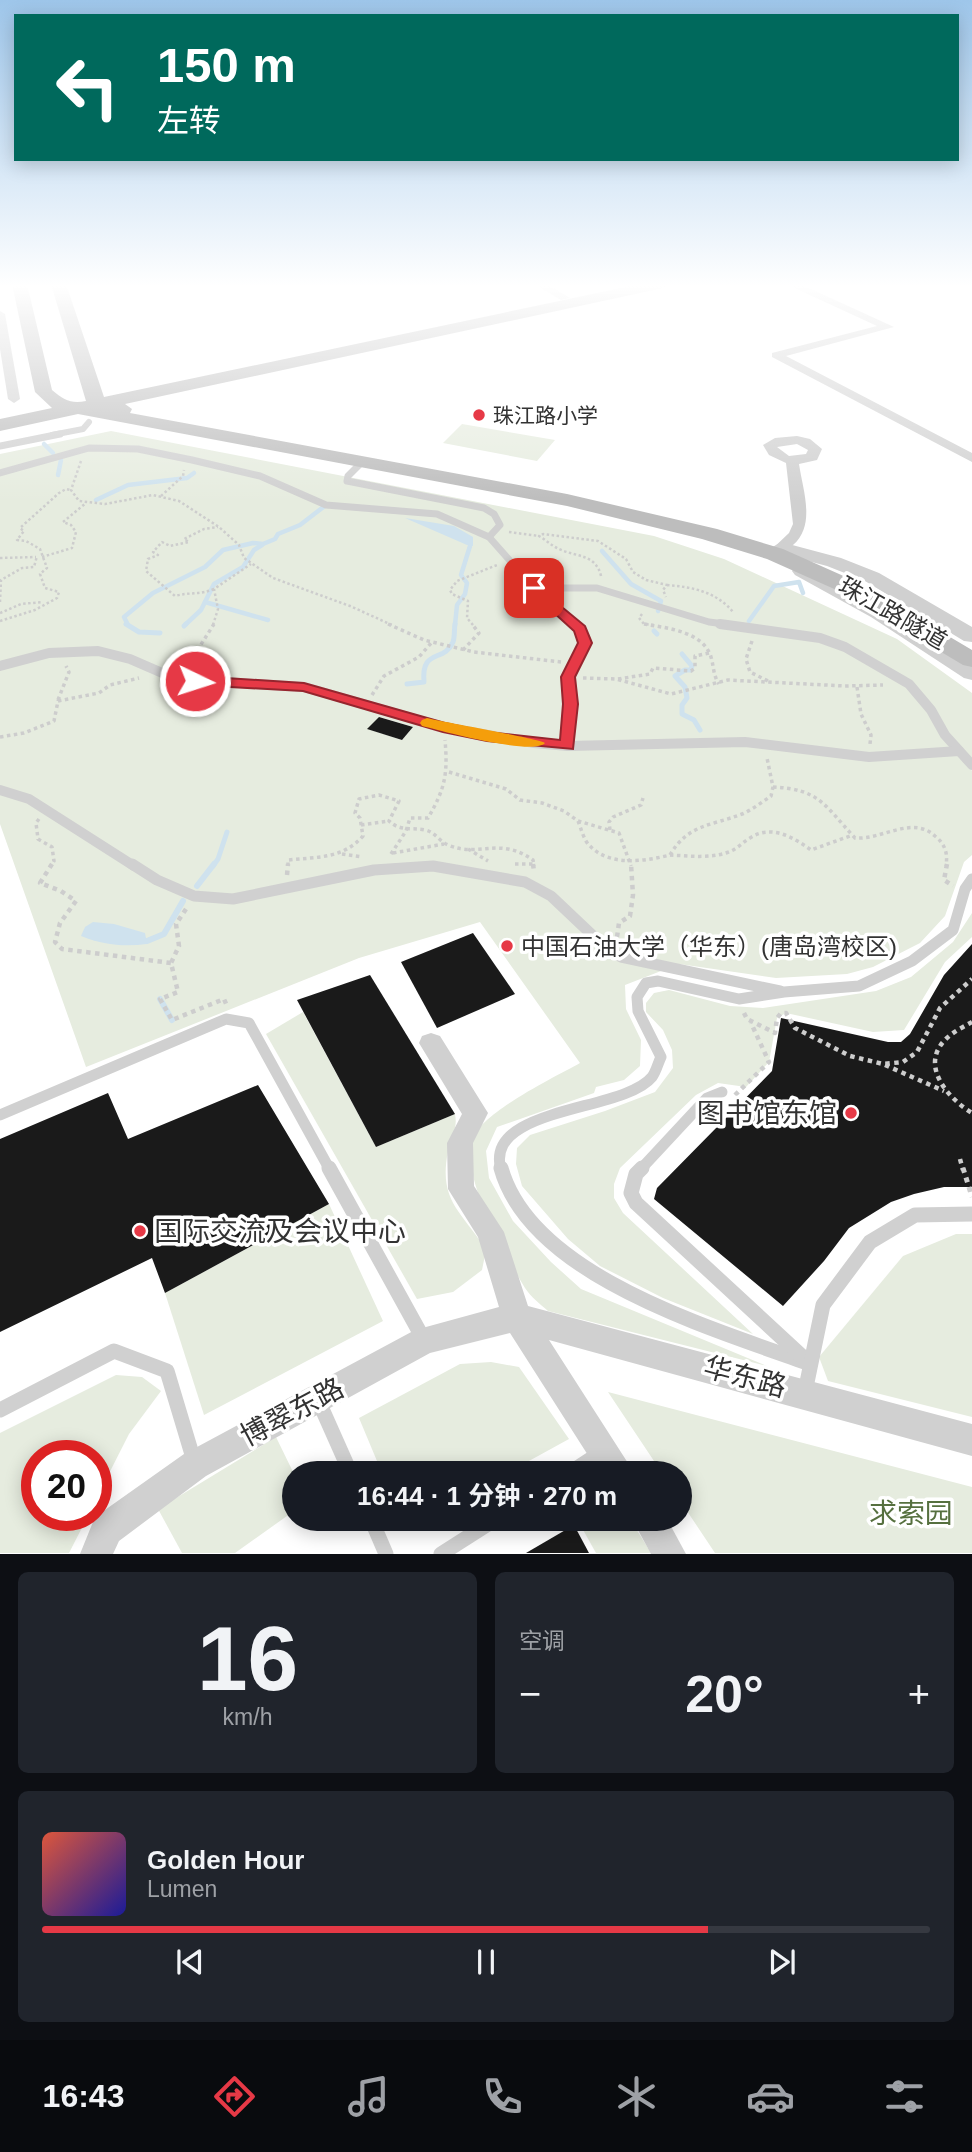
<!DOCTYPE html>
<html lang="zh">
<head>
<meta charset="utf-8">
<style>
	:root { --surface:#171b24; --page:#20242c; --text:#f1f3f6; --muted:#9ea1a6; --line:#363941; --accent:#e63946 }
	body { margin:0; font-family:Arial,"Noto Sans SC",sans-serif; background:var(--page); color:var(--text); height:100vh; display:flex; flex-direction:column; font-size:26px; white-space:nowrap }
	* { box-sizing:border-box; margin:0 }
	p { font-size:23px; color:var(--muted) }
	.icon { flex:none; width:38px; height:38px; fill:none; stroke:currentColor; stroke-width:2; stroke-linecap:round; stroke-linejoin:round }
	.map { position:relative; height:1554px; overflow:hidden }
	.sheet { display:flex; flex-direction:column; gap:18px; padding:18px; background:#0d0f14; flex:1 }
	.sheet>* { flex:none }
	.guide { position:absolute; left:14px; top:14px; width:945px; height:147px; border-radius:0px; box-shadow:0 4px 18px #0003; background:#00695c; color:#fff; overflow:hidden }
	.speed { position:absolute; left:21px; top:1440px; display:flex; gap:14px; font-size:35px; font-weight:700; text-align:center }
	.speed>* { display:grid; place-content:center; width:91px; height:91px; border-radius:50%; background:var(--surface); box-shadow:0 4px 18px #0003; line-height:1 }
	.speed .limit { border:10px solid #d22; background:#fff; color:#111 }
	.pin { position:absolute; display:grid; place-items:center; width:60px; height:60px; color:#fff; margin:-30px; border-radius:14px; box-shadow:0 4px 10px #0006 }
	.me { position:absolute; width:77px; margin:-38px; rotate:94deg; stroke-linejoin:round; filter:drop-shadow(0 0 5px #0008) }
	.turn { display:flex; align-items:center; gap:24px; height:147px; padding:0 28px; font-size:32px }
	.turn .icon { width:91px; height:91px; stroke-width:2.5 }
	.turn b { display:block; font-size:49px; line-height:60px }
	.big { font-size:52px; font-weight:700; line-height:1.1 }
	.sheet .tile { flex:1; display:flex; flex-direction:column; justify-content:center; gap:10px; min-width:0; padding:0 24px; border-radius:10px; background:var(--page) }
	.sheet .dial { align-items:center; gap:0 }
	.dial b { font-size:91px; line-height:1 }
	.song { display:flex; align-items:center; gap:21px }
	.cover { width:84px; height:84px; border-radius:10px; background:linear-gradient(135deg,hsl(10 70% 55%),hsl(240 70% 35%)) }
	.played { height:7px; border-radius:4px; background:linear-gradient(90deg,var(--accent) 75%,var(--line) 75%) }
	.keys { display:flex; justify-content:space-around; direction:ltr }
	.heat { display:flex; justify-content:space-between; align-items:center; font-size:38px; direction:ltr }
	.sheet .tiles { flex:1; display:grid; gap:18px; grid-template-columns:1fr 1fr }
	.tile:last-child { grid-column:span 2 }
	.trip { position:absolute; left:282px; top:1461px; width:410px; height:70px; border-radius:35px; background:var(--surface); box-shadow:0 4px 18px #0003; font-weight:700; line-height:70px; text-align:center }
	.tab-bar { display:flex; height:112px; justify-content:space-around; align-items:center; background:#090b0e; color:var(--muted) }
	.tab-bar .icon { width:49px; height:49px }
	.tab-bar .current { color:var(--accent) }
	.tab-bar b { font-size:32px; color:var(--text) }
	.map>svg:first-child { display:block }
	.green { fill:#e6ecdf; fill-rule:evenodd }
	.water { fill:#cfe2ee }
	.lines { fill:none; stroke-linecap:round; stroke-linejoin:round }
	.stream-far2 { stroke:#cfe2ee; stroke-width:4.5 }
	.stream-far1 { stroke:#cfe2ee; stroke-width:5 }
	.stream { stroke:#cfe2ee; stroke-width:6 }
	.building { fill:#1a1a1a }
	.path-far3 { stroke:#cdcdcd; stroke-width:2.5; stroke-dasharray:2.5 2.5; stroke-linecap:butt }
	.path-far2 { stroke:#cdcdcd; stroke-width:3.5; stroke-dasharray:3.5 3.5; stroke-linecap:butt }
	.path-far1 { stroke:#cdcdcd; stroke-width:4.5; stroke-dasharray:4.5 4.5; stroke-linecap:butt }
	.path { stroke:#cdcdcd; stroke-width:5; stroke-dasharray:5 5; stroke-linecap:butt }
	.service-far4 { stroke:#d0d0d0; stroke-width:6 }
	.service-far3 { stroke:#d0d0d0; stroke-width:7 }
	.service-far2 { stroke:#d0d0d0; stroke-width:10 }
	.service-far1 { stroke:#d0d0d0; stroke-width:11 }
	.service { stroke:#d0d0d0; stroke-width:15 }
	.minor { fill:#d0d0d0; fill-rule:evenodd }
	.tertiary { fill:#d0d0d0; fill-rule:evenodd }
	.secondary { fill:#bdbdbd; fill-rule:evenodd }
	.route { fill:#e63946; stroke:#96252e; stroke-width:2 }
	.slow { fill:#f59e0b }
	.poi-dot { fill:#e63946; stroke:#fff; stroke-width:2.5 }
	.labels { text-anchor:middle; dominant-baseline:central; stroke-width:7; stroke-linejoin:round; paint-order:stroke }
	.far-poi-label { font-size:21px; fill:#333; stroke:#fff; text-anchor:start }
	.street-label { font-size:24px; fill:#333; stroke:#fff }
	.poi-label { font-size:24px; fill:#333; stroke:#fff; text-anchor:start }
	.near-poi-label { font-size:28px; fill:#333; stroke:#fff; text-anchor:end }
	.near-street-label { font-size:28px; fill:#333; stroke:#fff }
	.near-park-label { font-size:28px; fill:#56703f; stroke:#fff }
</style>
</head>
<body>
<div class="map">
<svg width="972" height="1554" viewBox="0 0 972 1554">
	<rect width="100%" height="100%" fill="#fff"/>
	<!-- green -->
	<g class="green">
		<path d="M 462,424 L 555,440 L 537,461 L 443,443 Z"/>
		<path d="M 111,431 L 654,536 L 724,559 L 897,639 L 972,693 L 972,763 L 969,764 L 972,771 L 972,855 L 964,862 L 945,916 L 920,943 L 873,967 L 847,974 L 776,978 L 679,964 L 625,985 L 626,1009 L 641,1040 L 640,1066 L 624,1080 L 596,1087 L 594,1093 L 497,1127 L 486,1151 L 489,1178 L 513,1221 L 551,1262 L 581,1289 L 767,1366 L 548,1311 C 540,1304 531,1297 525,1288 C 506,1257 460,1175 472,1140 C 480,1113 555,1077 580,1063 L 480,922 L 359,958 L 86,1067 L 0,824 L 0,454 ZM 380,717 L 413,727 L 402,740 L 368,729 Z"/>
		<path d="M 972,913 L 972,937 L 945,962 L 904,1030 L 873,1032 L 786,1013 L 777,1018 L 769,1062 L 746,1087 L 718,1083 L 696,1095 L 620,1168 L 614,1184 L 614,1198 L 623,1213 L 753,1334 L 663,1298 L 600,1266 L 568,1239 L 522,1186 L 516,1164 L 517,1148 L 530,1135 L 605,1111 L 655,1092 L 673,1068 L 672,1050 L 663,1030 L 646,1012 L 646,1003 L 654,993 L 669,990 L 730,1006 L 763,1008 L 876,991 L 911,977 L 953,942 Z"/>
		<path d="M 303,1012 L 376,1147 L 455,1114 C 458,1129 451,1137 448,1151 C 438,1202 462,1211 486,1250 L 482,1270 L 453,1292 L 417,1299 L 266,1034 Z"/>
		<path d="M 329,1204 L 383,1321 L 204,1415 L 165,1293 Z"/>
		<path d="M 956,1234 L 972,1234 L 972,1417 L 828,1381 L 819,1357 L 903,1256 Z"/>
		<path d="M 491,1362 L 519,1367 L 569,1439 L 507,1473 L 382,1473 L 359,1418 L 460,1364 Z"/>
		<path d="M 116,1375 L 142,1377 L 161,1391 L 129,1434 L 96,1499 L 96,1456 L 37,1456 L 37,1516 L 88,1516 L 69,1553 L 0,1553 L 0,1433 Z"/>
		<path d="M 608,1392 L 972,1487 L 972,1553 L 715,1553 L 679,1499 L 679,1474 L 662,1473 Z"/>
		<path d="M 276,1437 L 294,1474 L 294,1511 L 235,1553 L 182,1553 L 158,1509 Z"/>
		<path d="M 577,1519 L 630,1519 L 651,1553 L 596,1553 Z"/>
	</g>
	<!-- water -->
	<g class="water">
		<path d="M 405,518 L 454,526 L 473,537 L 473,546 L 467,545 Z"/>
		<path d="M 93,922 L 114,924 L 145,933 L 147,944 C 124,947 103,945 81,936 L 85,927 Z"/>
	</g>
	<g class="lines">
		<!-- stream-far2 -->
		<g class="stream-far2">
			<path d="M 44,444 L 53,453"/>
			<path d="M 58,475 L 61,460"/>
			<path d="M 96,500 L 128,485 L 187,478 L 194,473"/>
			<path d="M 602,551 L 631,584 L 661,601 L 658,611"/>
			<path d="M 205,602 L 268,620"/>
			<path d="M 749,621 L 774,586 L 799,582 L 803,593"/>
			<path d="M 128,625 L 124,617 L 153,593 L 205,567 L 223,550 L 253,543 L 263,544 L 275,539 L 278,534 L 300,525 L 326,505"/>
			<path d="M 185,625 L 201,610 L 214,584 L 243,567 L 254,550 L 262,545"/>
			<path d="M 455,625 L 457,605 L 465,594 L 467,583 L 461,575 L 470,546"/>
		</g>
		<!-- stream-far1 -->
		<g class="stream-far1">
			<path d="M 126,624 L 139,632 L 160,633"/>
			<path d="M 184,626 L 186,624"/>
			<path d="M 654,631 L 657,634"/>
			<path d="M 682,654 L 692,666 L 691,670 L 685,670 L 675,676 L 685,687 L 687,698 L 682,705 L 682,714 L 694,720 L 700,730"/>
			<path d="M 407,684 L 424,682 C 421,648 444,663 453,642 C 455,637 454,629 455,624"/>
			<path d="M 213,866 L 218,859 L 227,832"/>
		</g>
		<!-- stream -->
		<g class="stream">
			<path d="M 197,886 L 214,864"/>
			<path d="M 147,941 L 164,934 L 183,901"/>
			<path d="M 160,999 L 172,1020"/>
		</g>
	</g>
	<!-- building -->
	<g class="building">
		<path d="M 379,717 L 413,727 L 402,740 L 367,729 Z"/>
		<path d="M 473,933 L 515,994 L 437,1028 L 401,962 Z"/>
		<path d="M 972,944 L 972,1187 L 944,1187 L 914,1194 L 891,1202 L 849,1228 L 824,1261 L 783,1306 L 654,1199 L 657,1188 L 772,1071 L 781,1018 L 888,1042 L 901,1042 L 910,1034 L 944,975 Z"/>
		<path d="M 370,975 L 455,1114 L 376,1147 L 297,1000 Z"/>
		<path d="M 258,1085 L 329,1204 L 165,1293 L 152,1258 L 0,1332 L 0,1139 L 108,1093 L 128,1139 Z"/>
		<path d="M 574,1525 L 589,1553 L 526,1553 Z"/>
	</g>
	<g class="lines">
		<!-- path-far3 -->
		<g class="path-far3">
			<path d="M 81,461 L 71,490 L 79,501 L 105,504 L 153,495 L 179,501 L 219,527 L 239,545 L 244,558 L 273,578 L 350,606 L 392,625"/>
			<path d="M 161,496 L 183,476 L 184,470"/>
			<path d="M 509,532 L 539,536"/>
			<path d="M 42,557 L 72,548 L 76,532 L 71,525 L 63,522 L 86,503"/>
			<path d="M 0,558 L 36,557"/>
			<path d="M 601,576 C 596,554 576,557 559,549 C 552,546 546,540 539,536 L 543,534 L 598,541 L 626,559 L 633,572 L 646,580 L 667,585 L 663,590 L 666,597"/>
			<path d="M 667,585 C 693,587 717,592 734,613"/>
			<path d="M 214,589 C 200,595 189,592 175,596 L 146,571 L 148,559 L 158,555 L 153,552 L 162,542 L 170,546 L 189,542 L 184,539 L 204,529 L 218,527"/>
			<path d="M 0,602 L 1,580 L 22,568 L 34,567 L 37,556"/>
			<path d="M 0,613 L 21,604 L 43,602"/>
			<path d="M 642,614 L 639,618 L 644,624 L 654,625"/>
			<path d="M 0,621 L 35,610 L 57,598 L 59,592 L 45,588 L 40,574 L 47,568 L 40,549 L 26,541 L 17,540 L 24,531 L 20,528 L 59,493 L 66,489 L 71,490"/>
			<path d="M 213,625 L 218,609 L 214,589 L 251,564"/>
			<path d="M 473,625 L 467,618 L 468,601 L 452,594 L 450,590 L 457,581 L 497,565"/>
		</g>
		<!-- path-far2 -->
		<g class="path-far2">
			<path d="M 388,624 L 424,640 L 474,652 L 561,662"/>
			<path d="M 644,624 C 666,628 703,631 711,657 C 714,667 713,675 719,684"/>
			<path d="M 752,641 L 746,659 L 750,672 L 770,682"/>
			<path d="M 463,650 L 479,633 L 472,624"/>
			<path d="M 186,668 L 214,624"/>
			<path d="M 583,678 L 616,679 L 671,694 L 728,680 L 845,686 L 883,685"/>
			<path d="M 618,679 L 650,674 L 653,668 L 691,671 L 695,668 L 695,656 L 709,653"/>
			<path d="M 857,687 L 861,714 L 871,735 L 870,744"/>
			<path d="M 372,695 L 384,676 L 419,657 L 432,642"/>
			<path d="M 58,700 L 69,672 L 66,666"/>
			<path d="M 0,737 L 24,733 L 54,721 L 58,701 L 99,693 L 110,685 L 139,678"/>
			<path d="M 449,772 L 506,789 L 520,800 L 542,803 L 564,811 L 578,821 L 619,833 L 631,866"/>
			<path d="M 773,787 C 820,789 825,806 855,838 C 882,840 912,815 935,836 C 945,844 948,853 946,866"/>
			<path d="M 39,819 L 36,823 L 38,839 L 52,847 L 54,861 L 51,866"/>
			<path d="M 578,821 C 581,828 584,841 590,846 C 610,867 646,861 670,855 C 688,824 711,826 742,814 C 752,810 762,802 771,796 L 773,787 L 767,758"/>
			<path d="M 361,825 L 389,821"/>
			<path d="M 610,830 L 609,822 L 613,817 L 641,805 L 643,798"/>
			<path d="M 468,849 L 488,861"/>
			<path d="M 393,853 L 444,844"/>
			<path d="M 342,854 L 362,857"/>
			<path d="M 391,854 L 406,831 L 410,818 L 428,818 C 445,789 448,774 445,740"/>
			<path d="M 670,855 C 690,856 713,859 731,851 C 738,848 743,842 750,838 C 771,824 793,837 811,850 L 850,836"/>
			<path d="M 515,864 L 533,864"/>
			<path d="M 288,866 L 288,860 C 316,857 343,859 363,836 L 360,818 L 355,813 L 359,799 L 379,795 L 399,801 L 389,821 C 401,832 411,827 425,830 C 435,832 439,841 448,845 C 479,858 499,836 533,860 L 534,866"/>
		</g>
		<!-- path-far1 -->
		<g class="path-far1">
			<path d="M 52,864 L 40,883 L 61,891 L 76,901 L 60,923 L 55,942 L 62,949 L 171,963"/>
			<path d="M 533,864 L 534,871"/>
			<path d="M 947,864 L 944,880 L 953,886"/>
			<path d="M 287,875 L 288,864"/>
			<path d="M 186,909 L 176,924 L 179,946 L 171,963 L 178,992 L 160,999 L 172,1020 L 224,999 L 227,1006"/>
			<path d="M 617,937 L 619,923 L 630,916 L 633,895 L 631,864"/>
			<path d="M 744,1013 L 747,1019 L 775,1033 L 777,1018 L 781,1013 L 786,1013 L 795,1028 L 850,1056 L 883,1064 L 903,1062 L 917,1052 L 940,1008 L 972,979"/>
			<path d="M 972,1022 C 963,1027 952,1032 944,1041 C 920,1067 949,1099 972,1113"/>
			<path d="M 885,1065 L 944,1091"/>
			<path d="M 735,1095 L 769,1062 L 751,1023"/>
			<path d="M 960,1159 L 963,1170"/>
		</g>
		<!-- path -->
		<path class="path" d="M 963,1168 L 972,1197"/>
		<!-- service-far4 -->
		<path class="service-far4" d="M 52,435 L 83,429 L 89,422"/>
		<!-- service-far3 -->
		<g class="service-far3">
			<path d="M 0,446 L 60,434"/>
			<path d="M 362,462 L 348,476 L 347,481 L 484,508 L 494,514 L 500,525 L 489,537"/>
			<path d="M 0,473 L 89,448 L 138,449 L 192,460 L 260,476 L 326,505 L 437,514 L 489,537 L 534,588 L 597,588 L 709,622 L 733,625"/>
			<path d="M 534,588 L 576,625"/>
		</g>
		<!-- service-far2 -->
		<g class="service-far2">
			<path d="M 720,624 L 820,638 L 845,647 L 909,684 L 931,710 L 945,735 L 972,765"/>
			<path d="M 0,666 L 49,653 L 98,651 L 130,659 L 176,679 L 304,687 L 443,727 L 534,743 L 568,746 L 745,742 L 869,757 L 959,751"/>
			<path d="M 568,746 L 568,677 L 585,643 L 580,629 L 574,624"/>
			<path d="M 0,790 L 29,799 L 134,866"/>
		</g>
		<!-- service-far1 -->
		<g class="service-far1">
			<path d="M 132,864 L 157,880 L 194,896 L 233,899 L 374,870 L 433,866 L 525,882 L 551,896 L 607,949 L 621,957 L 780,991"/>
			<path d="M 0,1115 L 226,1019 L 249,1023 L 330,1170"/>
			<path d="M 501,1170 C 483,1106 624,1112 652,1077 C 656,1072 658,1063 661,1057 L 638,1011 L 637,997 L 646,983 L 658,981 L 739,999 L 784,992 L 859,986 L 912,961 L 953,930 L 965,889 L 972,879"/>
			<path d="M 640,1170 L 707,1098 L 722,1092"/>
		</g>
		<!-- service -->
		<g class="service">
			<path d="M 329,1168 L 424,1340"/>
			<path d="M 501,1168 C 531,1277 715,1329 810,1364"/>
			<path d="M 642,1168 L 636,1174 L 631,1193 L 636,1203 L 807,1361"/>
			<path d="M 805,1392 L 823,1305 L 870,1242 L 915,1215 L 972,1214"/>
			<path d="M 319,1402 L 351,1474"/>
			<path d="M 0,1410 L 114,1351 L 167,1371 L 194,1461"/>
			<path d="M 568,1474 L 600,1453"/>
			<path d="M 371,1519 L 386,1554"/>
			<path d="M 441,1554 L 496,1519"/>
		</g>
		<!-- minor -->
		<g class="minor">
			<path d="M 534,284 L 547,284 L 570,298 L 561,300 Z"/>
			<path d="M 786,284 L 800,284 L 894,327 L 786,356 L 972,453 L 972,462 L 772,357 L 772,353 L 877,326 Z"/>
			<path d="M 0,311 L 5,314 L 20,399 L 14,403 L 8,399 L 0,349 Z"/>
			<path d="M 797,436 L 810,439 L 822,449 L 817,460 L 799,464 C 803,491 816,525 793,545 C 787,551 783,556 775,559 L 767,554 L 789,533 L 793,524 L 786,463 L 769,455 L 763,445 L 775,438 ZM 797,444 L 808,450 L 806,454 L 789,456 L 777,447 Z"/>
			<path d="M 431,1033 L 440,1036 L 488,1113 L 473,1143 L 474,1186 L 504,1232 L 528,1306 L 972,1424 L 972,1456 L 549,1340 L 635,1474 L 600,1474 L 510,1333 L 430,1353 L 206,1476 L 119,1541 L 113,1554 L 80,1554 L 95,1517 L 184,1454 L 415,1330 L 499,1307 L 478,1237 L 448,1189 L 447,1143 L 462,1114 L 419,1043 L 422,1036 Z"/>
			<path d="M 632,1519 L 667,1519 L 686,1554 L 651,1554 Z"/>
		</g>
		<!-- tertiary -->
		<g class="tertiary">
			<path d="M 781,542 L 841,558 L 879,573 L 972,627 L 972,642 L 964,641 L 865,581 L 827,566 L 774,552 L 771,548 Z"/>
			<path d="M 802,565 L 885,609 L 972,663 L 972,680 L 964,678 L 871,617 L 795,575 L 792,571 L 795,567 Z"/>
		</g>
		<!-- secondary -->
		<path class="secondary" d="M 12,284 L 27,284 L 52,390 C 64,400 71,404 86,401 L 51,284 L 66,284 L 104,397 L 640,284 L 670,284 L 663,288 L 125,404 L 132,409 L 130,413 L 567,494 L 717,529 L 783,549 L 857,582 L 972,650 L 972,667 L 963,665 L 841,592 L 767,559 L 702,539 L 567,506 L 78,414 L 0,431 L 0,419 L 52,408 L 35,392 Z"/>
	</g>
	<!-- sky -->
	<linearGradient id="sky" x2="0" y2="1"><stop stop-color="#9ec6ea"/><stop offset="0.57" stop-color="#fff"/><stop offset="1" stop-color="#fff" stop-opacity="0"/></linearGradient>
	<rect width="972" height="502" fill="url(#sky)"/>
	<!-- route -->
	<path class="route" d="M 534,584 L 585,626 L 592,643 L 575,677 L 578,704 L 573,749 L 487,741 L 443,732 L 303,691 L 195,685 L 188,681 L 195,676 L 304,683 L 445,723 L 487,732 L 560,740 L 563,704 L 561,677 L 578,643 L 574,631 L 530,591 L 530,585 Z"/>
	<!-- slow -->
	<path class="slow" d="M 427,718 C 443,722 541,739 545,743 C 533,756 442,731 422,726 L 420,723 L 422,720 Z"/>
	<!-- markers -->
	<g class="poi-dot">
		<circle cx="479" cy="415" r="7"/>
		<circle cx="507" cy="946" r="7"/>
		<circle cx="851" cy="1113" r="7"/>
		<circle cx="140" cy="1231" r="7"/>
	</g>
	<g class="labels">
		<!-- far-poi labels -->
		<g class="far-poi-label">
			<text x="493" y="415">珠江路小学</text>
		</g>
		<!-- street labels -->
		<g class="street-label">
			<text transform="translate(893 613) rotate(30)">珠江路隧道</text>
		</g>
		<!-- poi labels -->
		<g class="poi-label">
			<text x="521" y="946">中国石油大学（华东）(唐岛湾校区)</text>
		</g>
		<!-- near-poi labels -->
		<g class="near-poi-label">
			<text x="837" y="1113">图书馆东馆</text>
			<text x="154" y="1231" text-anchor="start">国际交流及会议中心</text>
		</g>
		<!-- near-street labels -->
		<g class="near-street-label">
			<text transform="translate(745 1377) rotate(15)">华东路</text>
			<text transform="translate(292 1412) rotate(-28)">博翠东路</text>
		</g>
		<!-- near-park labels -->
		<g class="near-park-label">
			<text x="911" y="1513">求索园</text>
		</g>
	</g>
</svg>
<div class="speed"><div class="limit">20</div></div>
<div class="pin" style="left:534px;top:588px;background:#d93025"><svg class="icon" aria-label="arrive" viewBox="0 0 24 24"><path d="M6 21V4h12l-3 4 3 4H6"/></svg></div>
<svg class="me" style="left:195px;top:681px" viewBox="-20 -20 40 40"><circle r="17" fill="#e63946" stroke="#fff" stroke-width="3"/><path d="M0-11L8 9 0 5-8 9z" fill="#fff"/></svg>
<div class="trip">16:44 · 1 分钟 · 270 m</div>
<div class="guide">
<div class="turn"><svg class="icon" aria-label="left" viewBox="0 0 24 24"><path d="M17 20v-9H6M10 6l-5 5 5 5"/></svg><div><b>150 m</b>左转</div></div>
</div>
</div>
<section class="sheet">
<div class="tiles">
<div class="tile dial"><b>16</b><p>km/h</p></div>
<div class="tile"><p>空调</p>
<div class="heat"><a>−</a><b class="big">20°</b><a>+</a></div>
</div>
<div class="tile">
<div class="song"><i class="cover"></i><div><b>Golden Hour</b><p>Lumen</p></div></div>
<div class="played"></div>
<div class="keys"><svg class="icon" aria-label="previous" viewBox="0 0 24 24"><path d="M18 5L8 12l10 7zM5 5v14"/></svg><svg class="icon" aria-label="pause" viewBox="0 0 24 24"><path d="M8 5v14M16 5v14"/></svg><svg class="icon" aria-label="next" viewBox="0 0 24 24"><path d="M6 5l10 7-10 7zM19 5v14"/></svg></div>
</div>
</div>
</section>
<nav class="tab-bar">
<b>16:43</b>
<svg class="icon current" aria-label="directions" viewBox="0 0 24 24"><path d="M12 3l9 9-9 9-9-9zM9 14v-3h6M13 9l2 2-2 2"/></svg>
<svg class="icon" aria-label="music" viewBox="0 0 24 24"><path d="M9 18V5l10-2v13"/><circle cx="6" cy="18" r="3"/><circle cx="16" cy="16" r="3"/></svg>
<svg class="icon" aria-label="phone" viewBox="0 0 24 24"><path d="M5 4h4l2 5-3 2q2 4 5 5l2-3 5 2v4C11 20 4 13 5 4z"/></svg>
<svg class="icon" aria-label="climate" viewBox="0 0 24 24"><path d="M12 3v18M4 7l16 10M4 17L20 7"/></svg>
<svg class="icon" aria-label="car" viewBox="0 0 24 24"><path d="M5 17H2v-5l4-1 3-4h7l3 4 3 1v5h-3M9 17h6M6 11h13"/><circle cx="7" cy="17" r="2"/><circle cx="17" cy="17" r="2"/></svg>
<svg class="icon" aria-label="filters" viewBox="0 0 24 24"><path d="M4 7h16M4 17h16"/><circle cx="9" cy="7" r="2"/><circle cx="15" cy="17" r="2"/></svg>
</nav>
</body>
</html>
